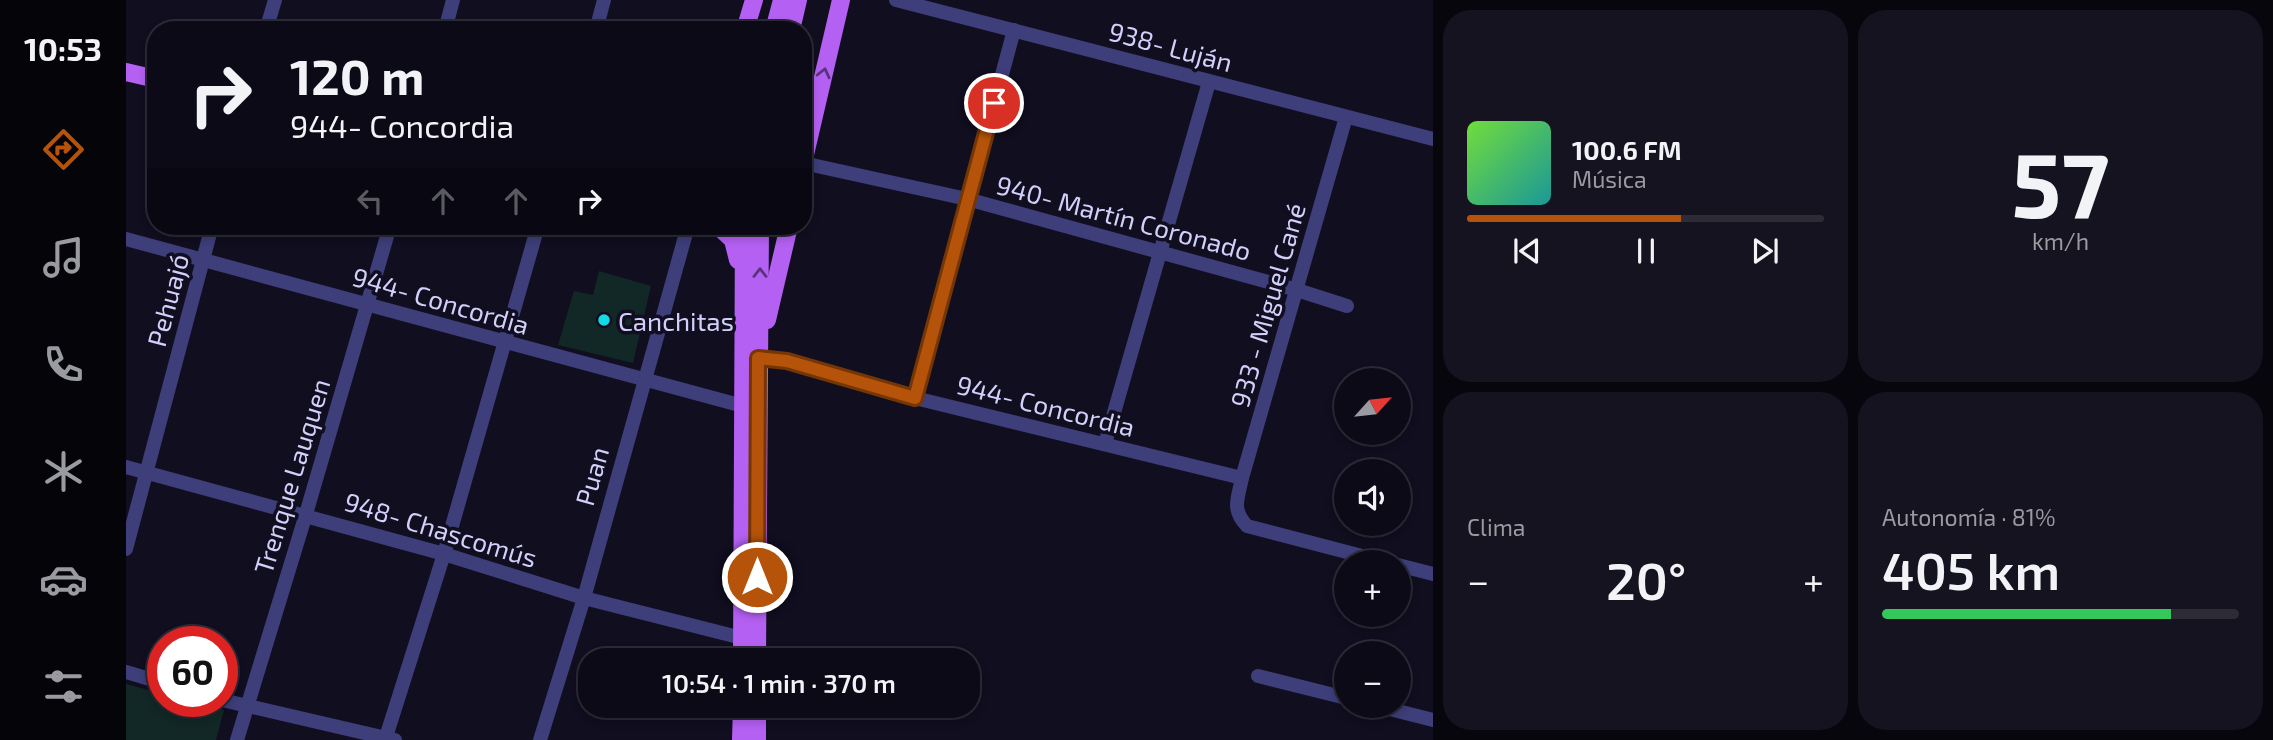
<!DOCTYPE html>
<html lang="es">
<head>
<meta charset="utf-8">
<style>
	:root { --surface:#0c0a17; --page:#151320; --text:#f1f3f6; --muted:#9a9aa1; --line:#2c2b36; --accent:#b45309 }
	body { margin:0; font-family:"Exo 2",sans-serif; background:var(--page); color:var(--text); height:100vh; display:flex; flex-direction:column; font-size:26px; white-space:nowrap }
	* { box-sizing:border-box; margin:0 }
	p { font-size:23px; color:var(--muted) }
	.icon { flex:none; width:38px; height:38px; fill:none; stroke:currentColor; stroke-width:2; stroke-linecap:round; stroke-linejoin:round }
	.map { position:relative; flex:1; overflow:hidden }
	.details { display:flex; flex-direction:column; gap:10px; padding:10px; background:#07060d; width:840px }
	.details>* { flex:none }
	.guide { position:absolute; left:21px; top:21px; width:665px; height:214px; border-radius:28px; box-shadow:0 4px 10px #0003,0 0 0 2px var(--line); background:#0c0a17; color:var(--text); overflow:hidden }
	.needle { width:46px; rotate:63deg }
	.fabs { position:absolute; left:1208px; top:368px; display:grid; gap:14px }
	.fabs a { display:grid; place-items:center; width:77px; height:77px; border-radius:50%; background:var(--surface); box-shadow:0 4px 10px #0003,0 0 0 2px var(--line); font-size:35px }
	.speed { position:absolute; left:21px; top:626px; display:flex; gap:14px; font-size:35px; font-weight:700; text-align:center }
	.speed>* { display:grid; place-content:center; width:91px; height:91px; border-radius:50%; background:var(--surface); box-shadow:0 4px 10px #0003,0 0 0 2px var(--line); line-height:1 }
	.speed .limit { border:10px solid #d22; background:#fff; color:#111 }
	.pin { position:absolute; display:grid; place-items:center; width:60px; height:60px; color:#fff; margin:-30px; border:4px solid #fff; border-radius:50%; box-shadow:0 2px 7px #0007 }
	.me { position:absolute; width:77px; margin:-38px; rotate:0deg; stroke-linejoin:round; filter:drop-shadow(0 0 5px #0008) }
	.turn { display:flex; align-items:center; gap:24px; height:147px; padding:0 28px; font-size:32px }
	.turn .icon { width:91px; height:91px; stroke-width:2.5 }
	.turn b { display:block; font-size:49px; line-height:60px }
	.lanes { display:flex; align-items:center; height:66px; padding:0 28px; background:#0003; justify-content:center; gap:35px; direction:ltr }
	.lanes .off { opacity:.35 }
	.big { font-size:52px; font-weight:600; line-height:1.1 }
	.details .widget { flex:1; display:flex; flex-direction:column; justify-content:center; gap:10px; min-width:0; padding:0 24px; border-radius:28px; background:var(--page) }
	.details .dial { align-items:center; gap:0 }
	.dial b { font-size:91px; line-height:1 }
	.song { display:flex; align-items:center; gap:21px }
	.cover { width:84px; height:84px; border-radius:10px; background:linear-gradient(135deg,hsl(100 70% 55%),hsl(180 70% 35%)) }
	.played { height:7px; border-radius:4px; background:linear-gradient(90deg,var(--accent) 60%,var(--line) 60%) }
	.keys { display:flex; justify-content:space-around; direction:ltr }
	.heat { display:flex; justify-content:space-between; align-items:center; font-size:38px; direction:ltr }
	.charge { height:10px; border-radius:5px; background:linear-gradient(90deg,#34c759 81%,var(--line) 0) }
	.details .tiles { flex:1; display:grid; gap:10px; grid-template-columns:repeat(2,1fr) }
	.trip { position:absolute; left:452px; top:648px; width:402px; height:70px; border-radius:28px; background:var(--surface); box-shadow:0 4px 10px #0003,0 0 0 2px var(--line); font-weight:600; line-height:70px; text-align:center }
	main { display:flex; flex:1; min-height:0 }
	.dock { display:flex; flex-direction:column; width:126px; justify-content:space-around; align-items:center; background:#050409; color:var(--muted) }
	.dock .icon { width:49px; height:49px }
	.dock .current { color:var(--accent) }
	.dock b { font-size:32px; color:var(--text) }
	.map>svg:first-child { display:block }
	.green { fill:#122826 }
	.lines { fill:none; stroke-linecap:round; stroke-linejoin:round }
	.minor { stroke:#3d3e7a; stroke-width:14 }
	.major { stroke:#b460f2; stroke-width:18 }
	.oneway { stroke:#5a337e }
	.route-casing { stroke:#753606; stroke-width:18 }
	.route { stroke:#b45309; stroke-width:12 }
	.poi-dot { fill:#12dbe5; stroke:#100e1f; stroke-width:2.5 }
	.labels { text-anchor:middle; dominant-baseline:central; stroke-width:7; stroke-linejoin:round; paint-order:stroke }
	.street-label { font-size:26px; fill:#d2d0fb; stroke:#100e1f }
	.poi-label { font-size:26px; fill:#d2d0fb; stroke:#100e1f; text-anchor:start }
</style>
</head>
<body>
<main>
<nav class="dock">
<b>10:53</b>
<svg class="icon current" aria-label="directions" viewBox="0 0 24 24"><path d="M12 3l9 9-9 9-9-9zM9 14v-3h6M13 9l2 2-2 2"/></svg>
<svg class="icon" aria-label="music" viewBox="0 0 24 24"><path d="M9 18V5l10-2v13"/><circle cx="6" cy="18" r="3"/><circle cx="16" cy="16" r="3"/></svg>
<svg class="icon" aria-label="phone" viewBox="0 0 24 24"><path d="M5 4h4l2 5-3 2q2 4 5 5l2-3 5 2v4C11 20 4 13 5 4z"/></svg>
<svg class="icon" aria-label="climate" viewBox="0 0 24 24"><path d="M12 3v18M4 7l16 10M4 17L20 7"/></svg>
<svg class="icon" aria-label="car" viewBox="0 0 24 24"><path d="M5 17H2v-5l4-1 3-4h7l3 4 3 1v5h-3M9 17h6M6 11h13"/><circle cx="7" cy="17" r="2"/><circle cx="17" cy="17" r="2"/></svg>
<svg class="icon" aria-label="filters" viewBox="0 0 24 24"><path d="M4 7h16M4 17h16"/><circle cx="9" cy="7" r="2"/><circle cx="15" cy="17" r="2"/></svg>
</nav>
<div class="map">
<svg width="1307" height="740" viewBox="0 0 1307 740">
	<rect width="100%" height="100%" fill="#100e1f"/>
	<!-- green -->
	<g class="green">
		<path d="M 473,271 L 525,286 L 507,363 L 432,345 L 448,291 L 467,295 Z"/>
		<path d="M 0,684 L 37,694 L 37,702 L 68,702 L 98,710 L 90,740 L 0,740 Z"/>
	</g>
	<g class="lines">
		<!-- minor -->
		<g class="minor">
			<path d="M 770,0 L 1307,139"/>
			<path d="M 140,30 L 149,0"/>
			<path d="M 319,30 L 327,0"/>
			<path d="M 470,30 L 478,0"/>
			<path d="M 1220,117 L 1116,478 C 1112,499 1105,509 1121,526 L 1259,562"/>
			<path d="M 677,163 L 841,199 L 1171,290 L 1221,306"/>
			<path d="M 0,239 L 617,406"/>
			<path d="M 632,358 L 661,361 L 789,398 L 1116,478"/>
			<path d="M 789,398 L 888,30"/>
			<path d="M 979,444 L 1083,82"/>
			<path d="M 0,467 L 318,554 L 458,598 L 616,638"/>
			<path d="M 0,549 L 86,226"/>
			<path d="M 1272,565 L 1307,574"/>
			<path d="M 0,672 L 37,683"/>
			<path d="M 1132,676 L 1220,698"/>
			<path d="M 96,700 L 269,740"/>
			<path d="M 1248,705 L 1307,720"/>
			<path d="M 260,737 L 318,554 L 412,226"/>
			<path d="M 111,740 L 180,514 L 264,226"/>
			<path d="M 414,740 L 458,598 L 562,226"/>
		</g>
		<!-- major -->
		<g class="major">
			<path d="M 619,30 L 628,0"/>
			<path d="M 648,30 L 656,0"/>
			<path d="M 665,30 L 672,0"/>
			<path d="M 0,72 L 30,79"/>
			<path d="M 677,163 L 715,0"/>
			<path d="M 592,226 L 607,240 L 612,260"/>
			<path d="M 641,320 L 663,226"/>
			<path d="M 616,660 L 618,226"/>
			<path d="M 631,660 L 634,226"/>
			<path d="M 615,740 L 616,705"/>
			<path d="M 631,740 L 631,705"/>
		</g>
	</g>
	<!-- one-way arrows -->
	<defs><path id="oneway-chevron" d="M-2-3.5L2.5 0L-2 3.5" fill="none" stroke-width="1.6" stroke-linecap="round" stroke-linejoin="round" transform="scale(1.75)"/></defs>
	<g class="oneway">
		<use href="#oneway-chevron" transform="translate(698 73) rotate(-77)"/>
		<use href="#oneway-chevron" transform="translate(634 273) rotate(-90)"/>
	</g>
	<g class="lines">
		<!-- route casing -->
		<g class="route-casing">
			<path id="route" d="M 631,577 L 632,358 L 661,361 L 789,398 L 868,103"/>
		</g>
		<!-- route -->
		<use href="#route" class="route"/>
	</g>
	<!-- markers -->
	<circle class="poi-dot" cx="478" cy="320" r="7"/>
	<g class="labels">
		<!-- street labels -->
		<g class="street-label">
			<text transform="translate(1045 46) rotate(15)">938- Luján</text>
			<text transform="translate(998 217) rotate(15)">940- Martín Coronado</text>
			<text transform="translate(41 300) rotate(-75)">Pehuajó</text>
			<text transform="translate(315 300) rotate(16)">944- Concordia</text>
			<text transform="translate(1141 305) rotate(-74)">933 - Miguel Cané</text>
			<text transform="translate(920 405) rotate(14)">944- Concordia</text>
			<text transform="translate(165 476) rotate(-73)">Trenque Lauquen</text>
			<text transform="translate(465 476) rotate(-74)">Puan</text>
			<text transform="translate(315 529) rotate(17)">948- Chascomús</text>
		</g>
		<!-- poi labels -->
		<g class="poi-label">
			<text x="492" y="320">Canchitas</text>
		</g>
	</g>
</svg>
<div class="fabs">
<a><svg class="needle" viewBox="-14 -14 28 28"><path d="M0-13l5 13h-10z" fill="#e53935"/><path d="M0 13l5-13h-10z" fill="#9a9aa1"/></svg></a>
<a><svg class="icon" aria-label="sound" viewBox="0 0 24 24"><path d="M4 9h4l5-4v14l-5-4H4zM17 9q2 3 0 6"/></svg></a>
<a>+</a>
<a>−</a>
</div>
<div class="speed"><div class="limit">60</div></div>
<div class="pin" style="left:868px;top:103px;background:#d93025"><svg class="icon" aria-label="arrive" viewBox="0 0 24 24"><path d="M6 21V4h12l-3 4 3 4H6"/></svg></div>
<svg class="me" style="left:631px;top:577px" viewBox="-20 -20 40 40"><circle r="17" fill="#b45309" stroke="#fff" stroke-width="3"/><path d="M0-11L8 9 0 5-8 9z" fill="#fff"/></svg>
<div class="trip">10:54 · 1 min · 370 m</div>
<div class="guide">
<div class="turn"><svg class="icon" aria-label="right" viewBox="0 0 24 24"><path d="M7 20v-9h11M14 6l5 5-5 5"/></svg><div><b>120 m</b>944- Concordia</div></div>
<div class="lanes"><svg class="icon off" aria-label="left" viewBox="0 0 24 24"><path d="M17 20v-9H6M10 6l-5 5 5 5"/></svg><svg class="icon off" aria-label="ahead" viewBox="0 0 24 24"><path d="M12 20V5M6 11l6-6 6 6"/></svg><svg class="icon off" aria-label="ahead" viewBox="0 0 24 24"><path d="M12 20V5M6 11l6-6 6 6"/></svg><svg class="icon" aria-label="right" viewBox="0 0 24 24"><path d="M7 20v-9h11M14 6l5 5-5 5"/></svg></div>
</div>
</div>
<section class="details">
<div class="tiles">
<div class="widget">
<div class="song"><i class="cover"></i><div><b>100.6 FM</b><p>Música</p></div></div>
<div class="played"></div>
<div class="keys"><svg class="icon" aria-label="previous" viewBox="0 0 24 24"><path d="M18 5L8 12l10 7zM5 5v14"/></svg><svg class="icon" aria-label="pause" viewBox="0 0 24 24"><path d="M8 5v14M16 5v14"/></svg><svg class="icon" aria-label="next" viewBox="0 0 24 24"><path d="M6 5l10 7-10 7zM19 5v14"/></svg></div>
</div>
<div class="widget dial"><b>57</b><p>km/h</p></div>
<div class="widget"><p>Clima</p>
<div class="heat"><a>−</a><b class="big">20°</b><a>+</a></div>
</div>
<div class="widget"><p>Autonomía · 81%</p><b class="big">405 km</b><div class="charge"></div></div>
</div>
</section>
</main>
</body>
</html>
